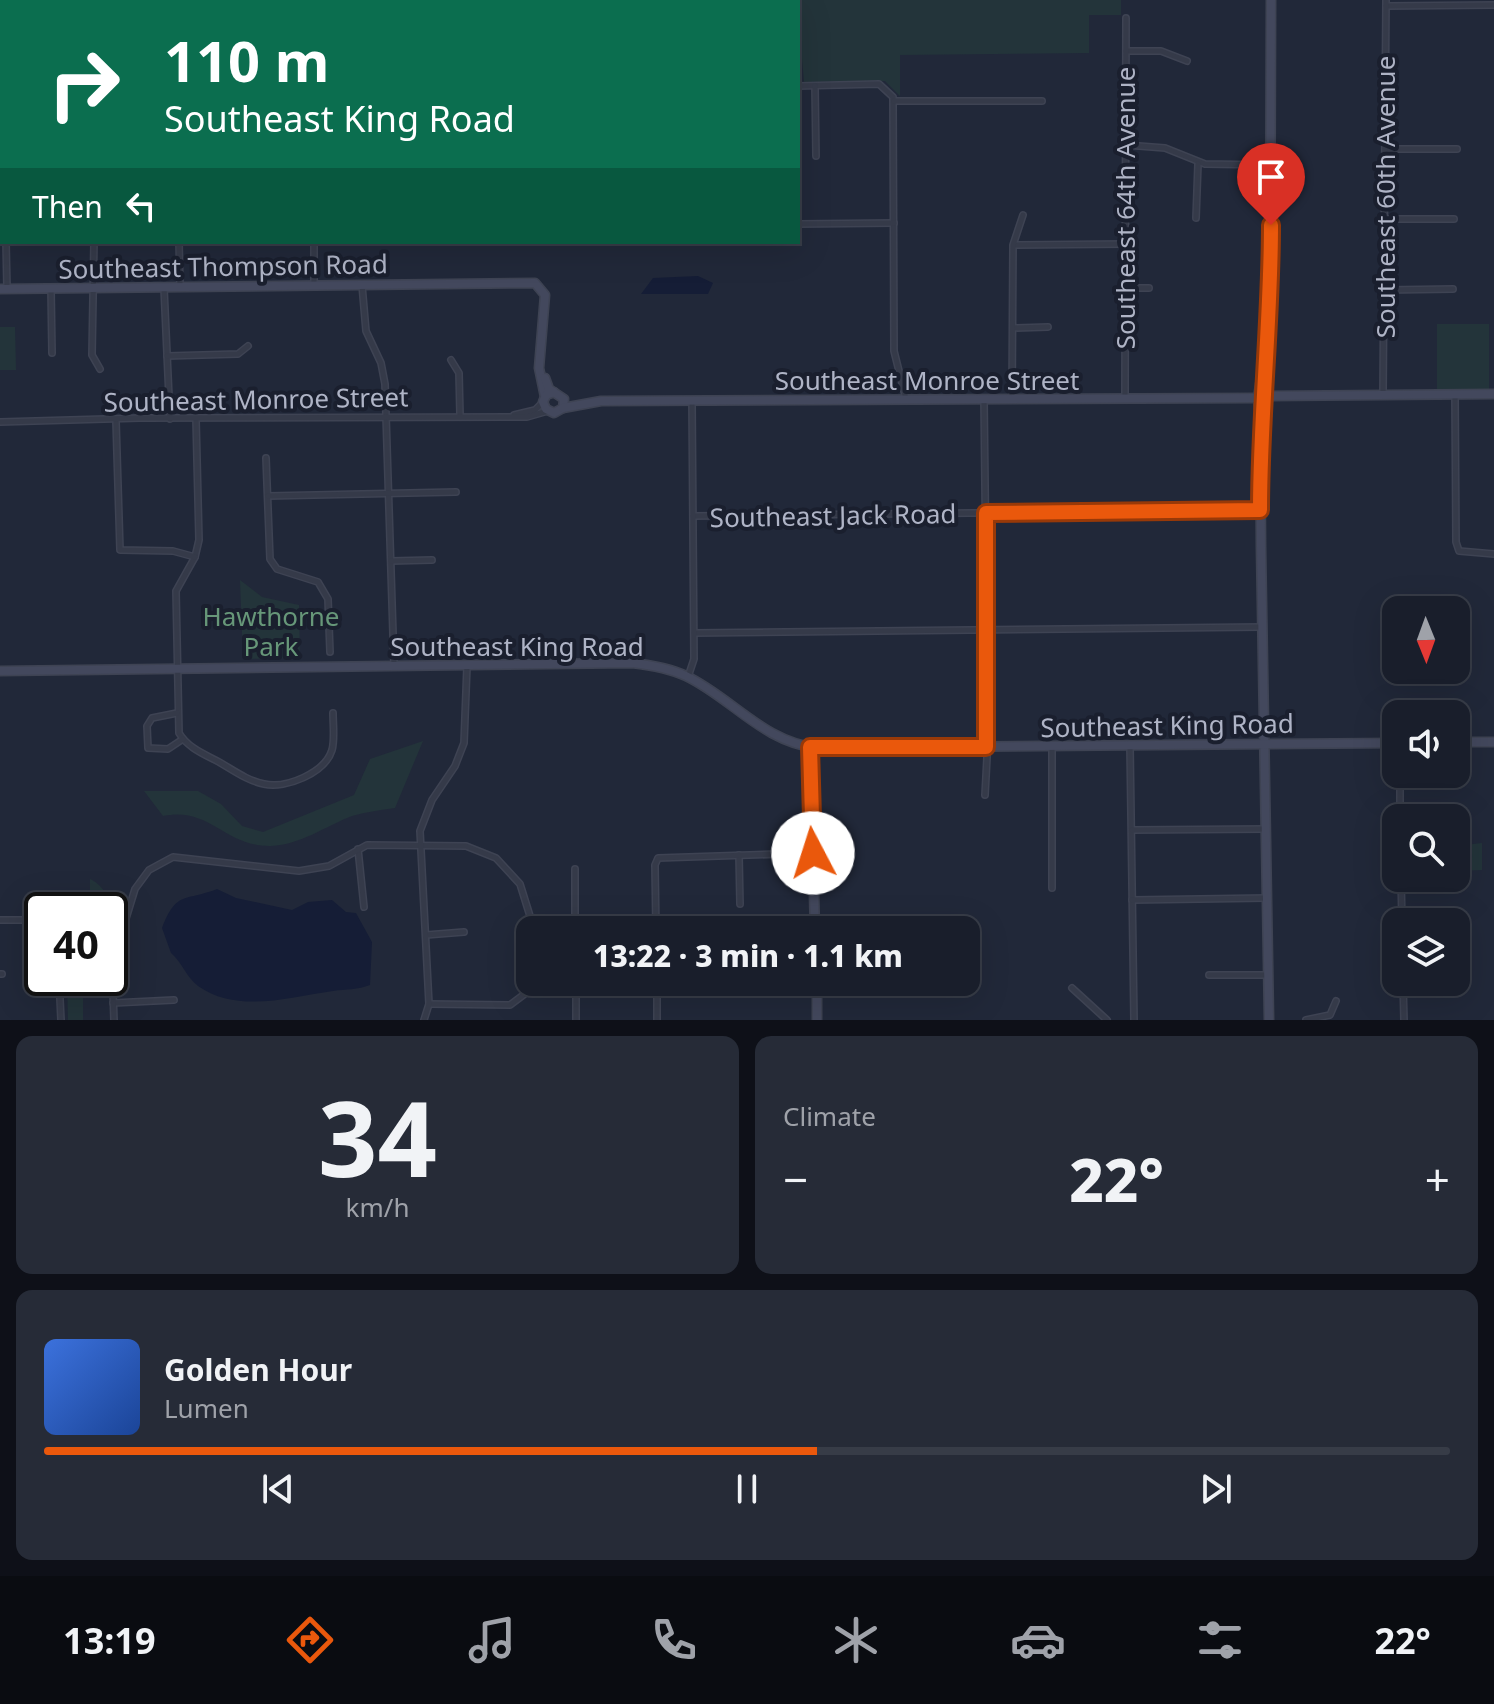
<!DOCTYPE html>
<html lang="en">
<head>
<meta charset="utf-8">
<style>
	:root { --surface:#191e2b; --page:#262b37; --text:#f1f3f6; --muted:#9fa2a9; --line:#373c47; --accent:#ea580c }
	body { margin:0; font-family:"Noto Sans",sans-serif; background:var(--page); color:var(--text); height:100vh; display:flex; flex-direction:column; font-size:30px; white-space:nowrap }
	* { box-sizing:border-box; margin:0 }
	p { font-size:26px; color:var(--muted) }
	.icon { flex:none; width:44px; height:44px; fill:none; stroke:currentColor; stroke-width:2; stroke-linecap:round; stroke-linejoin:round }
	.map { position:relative; height:1020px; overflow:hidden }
	.details { display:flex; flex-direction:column; gap:16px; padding:16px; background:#0e1018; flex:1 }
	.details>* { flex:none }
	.banner { position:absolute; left:0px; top:0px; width:800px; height:244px; box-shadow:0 8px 32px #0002,0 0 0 2px var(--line); background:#0b6e4f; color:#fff; overflow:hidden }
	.needle { width:52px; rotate:179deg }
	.fabs { position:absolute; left:1382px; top:596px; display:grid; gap:16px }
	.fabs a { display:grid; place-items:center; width:88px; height:88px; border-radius:16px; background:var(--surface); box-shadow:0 8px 32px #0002,0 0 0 2px var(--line); font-size:40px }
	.speed { position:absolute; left:24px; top:892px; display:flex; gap:16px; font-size:40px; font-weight:700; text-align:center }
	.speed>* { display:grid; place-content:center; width:104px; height:104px; border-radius:50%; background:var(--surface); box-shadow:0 8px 32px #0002,0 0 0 2px var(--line); line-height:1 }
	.speed .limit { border:4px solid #111; border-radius:12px; background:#fff; color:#111 }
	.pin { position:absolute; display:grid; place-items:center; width:68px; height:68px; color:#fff; margin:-82px -34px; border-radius:50% 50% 50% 0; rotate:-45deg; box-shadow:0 0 8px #0007 }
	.pin .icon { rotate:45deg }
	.me { position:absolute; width:88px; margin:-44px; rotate:355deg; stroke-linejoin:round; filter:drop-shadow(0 0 6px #0008) }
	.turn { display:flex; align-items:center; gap:28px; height:168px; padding:0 32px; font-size:36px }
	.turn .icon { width:104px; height:104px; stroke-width:2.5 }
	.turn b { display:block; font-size:56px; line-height:68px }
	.then { display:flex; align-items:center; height:76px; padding:0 32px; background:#0003; gap:16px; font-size:30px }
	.big { font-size:60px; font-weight:800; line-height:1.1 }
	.details .tile { flex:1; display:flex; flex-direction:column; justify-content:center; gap:12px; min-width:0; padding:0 28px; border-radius:16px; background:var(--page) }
	.details .dial { align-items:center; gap:0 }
	.dial b { font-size:104px; line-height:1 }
	.song { display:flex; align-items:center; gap:24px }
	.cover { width:96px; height:96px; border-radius:12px; background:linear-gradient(135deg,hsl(220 70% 55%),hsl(220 70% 35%)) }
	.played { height:8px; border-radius:4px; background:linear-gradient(90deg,var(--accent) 55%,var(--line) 55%) }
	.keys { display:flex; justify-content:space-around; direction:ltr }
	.heat { display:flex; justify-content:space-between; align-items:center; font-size:44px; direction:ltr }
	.details .tiles { flex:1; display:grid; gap:16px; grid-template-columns:1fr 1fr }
	.tile:last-child { grid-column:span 2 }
	.trip { position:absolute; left:516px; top:916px; width:464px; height:80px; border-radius:16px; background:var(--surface); box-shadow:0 8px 32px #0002,0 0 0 2px var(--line); font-weight:800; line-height:80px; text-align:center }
	.dock { display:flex; height:128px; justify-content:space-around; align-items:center; background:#0a0c11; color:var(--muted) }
	.dock .icon { width:56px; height:56px }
	.dock .active { color:var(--accent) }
	.dock b { font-size:36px; color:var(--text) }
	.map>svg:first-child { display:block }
	.green { fill:#23343a }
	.water { fill:#151d36 }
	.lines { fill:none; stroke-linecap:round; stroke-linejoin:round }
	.street-casing { stroke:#3e4353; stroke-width:8 }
	.secondary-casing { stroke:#3e4353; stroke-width:11 }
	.street { stroke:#353a49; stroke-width:5 }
	.secondary { stroke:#43485d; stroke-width:8 }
	.route-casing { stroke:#983908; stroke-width:20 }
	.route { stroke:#ea580c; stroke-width:14 }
	.labels { text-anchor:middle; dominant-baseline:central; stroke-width:8; stroke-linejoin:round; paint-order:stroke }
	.street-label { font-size:26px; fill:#afb4c6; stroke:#1a1f2e }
	.park-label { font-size:26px; fill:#679779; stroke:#1a1f2e }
</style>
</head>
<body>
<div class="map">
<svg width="1494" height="1020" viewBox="0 0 1494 1020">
	<rect width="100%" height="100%" fill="#212839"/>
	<!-- green -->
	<g class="green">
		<path d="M 797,0 L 1121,0 L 1121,15 L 1089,15 L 1089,53 L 900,55 L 900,96 L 885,81 L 804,82 Z"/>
		<rect x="1437" y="324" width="52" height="65"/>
		<path d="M 0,327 L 15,327 L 16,370 L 0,370 Z"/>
		<path d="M 240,580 L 262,597 L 299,605 L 300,658 L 243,659 Z"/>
		<path d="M 423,741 L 395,808 C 381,810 366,812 352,816 C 326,826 300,845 271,846 C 225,847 210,806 163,816 L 144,791 L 198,791 L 221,804 L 242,826 L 263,832 L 354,795 L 370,759 Z"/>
		<path d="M 1482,843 L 1482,870 L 1456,871 L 1456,846 Z"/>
		<path d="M 90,879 C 101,884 111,897 109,910 L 90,910 Z"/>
		<path d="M 67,978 L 83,978 L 83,1020 L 68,1020 Z"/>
	</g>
	<!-- water -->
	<g class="water">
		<path d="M 698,276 L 713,283 L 708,294 L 641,294 L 653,278 Z"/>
		<path d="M 217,889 L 236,898 L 292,910 L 308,902 L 332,900 L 346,912 L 356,913 L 372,942 L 370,985 C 358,990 346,989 333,991 C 290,997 238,1014 198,986 C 186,977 182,962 171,953 L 162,928 C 177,890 184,902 217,889 Z"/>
	</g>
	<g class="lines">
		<!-- street casing -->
		<g class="street-casing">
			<g id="street">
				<path d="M 550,0 L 550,2"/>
				<path d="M 263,2 L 263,0"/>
				<path d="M 1386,6 L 1494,5"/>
				<path d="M 1126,51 L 1161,51 L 1187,61"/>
				<path d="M 798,86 L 879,84 L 893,97 L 894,351 L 906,399"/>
				<path d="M 815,86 L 816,156"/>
				<path d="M 0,95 L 2,96"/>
				<path d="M 894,101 L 1042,101"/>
				<path d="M 1126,145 L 1165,148 L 1205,164 L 1270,165"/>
				<path d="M 1385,149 L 1457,149"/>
				<path d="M 1196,218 L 1198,164"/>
				<path d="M 1386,219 L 1454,219"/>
				<path d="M 798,224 L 894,223"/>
				<path d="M 6,242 L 7,288"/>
				<path d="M 94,242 L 92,355 L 100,369"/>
				<path d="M 179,242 L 180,287"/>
				<path d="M 314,242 L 314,285"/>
				<path d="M 1014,245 L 1125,244"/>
				<path d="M 362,285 L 366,331 L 381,363 L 385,384 L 394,665"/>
				<path d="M 164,288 L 170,419"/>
				<path d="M 1125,288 L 1149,288"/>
				<path d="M 51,289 L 52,353"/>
				<path d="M 1387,290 L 1453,289"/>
				<path d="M 1013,328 L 1048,327"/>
				<path d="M 167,356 L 238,354 L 248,346"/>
				<path d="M 451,360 L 459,373 L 460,415"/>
				<path d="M 1455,394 L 1456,542 L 1459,551 L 1494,554"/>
				<path d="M 1383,395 L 1386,0"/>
				<path d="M 1012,398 L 1013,245 L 1023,215"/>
				<path d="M 1125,398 L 1126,18"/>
				<path d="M 984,399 L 988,739 L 985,795"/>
				<path d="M 514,415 L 535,410 L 543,402"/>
				<path d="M 196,419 L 199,540 L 195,557 L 176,591 L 179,733 C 188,748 204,754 219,762 C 233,770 248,781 264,784 C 286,789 325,773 332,750 C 335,739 333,725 333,713"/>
				<path d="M 116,421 L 120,550 L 173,551 L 195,557"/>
				<path d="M 0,422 L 140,418 L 527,417 L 548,411"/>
				<path d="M 266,458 L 270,559 L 277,569 L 318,582 L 328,599 L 330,652"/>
				<path d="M 268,496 L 456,492"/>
				<path d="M 693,516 L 1260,510"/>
				<path d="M 391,561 L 432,560"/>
				<path d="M 694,633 L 1262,627"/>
				<path d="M 688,677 L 694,659 L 692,401"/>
				<path d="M 177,713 L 152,718 L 147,726 L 148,748 L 168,749 L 183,739"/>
				<path d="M 1052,746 L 1052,888"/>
				<path d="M 1130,746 L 1134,1020"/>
				<path d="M 1400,774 L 1400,818"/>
				<path d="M 1132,830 L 1265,829"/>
				<path d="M 358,849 L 364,907"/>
				<path d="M 739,855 L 740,904"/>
				<path d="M 575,869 L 575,930"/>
				<path d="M 1401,878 L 1402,922"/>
				<path d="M 1132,900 L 1267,898"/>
				<path d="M 0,920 L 42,920"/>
				<path d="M 656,930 L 655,865 L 658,858 L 812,853"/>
				<path d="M 426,935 L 464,932"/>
				<path d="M 0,974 L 2,974"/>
				<path d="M 1209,975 L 1268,975"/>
				<path d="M 59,978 L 61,1020"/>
				<path d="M 576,982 L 576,1020"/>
				<path d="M 657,982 L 657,1020"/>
				<path d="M 1403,982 L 1404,1020"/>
				<path d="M 1072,988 L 1107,1020"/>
				<path d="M 113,1003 L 174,1000"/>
				<path d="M 429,1004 L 510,1005 L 526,993 L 530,982"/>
				<path d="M 114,1020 L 112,964 L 135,889 L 149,870 L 173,857 L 299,871 L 329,866 L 367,845 L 466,846 L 496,858 L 520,884 L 530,916 L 530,930"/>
				<path d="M 424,1020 L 429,1004 L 420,831 L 432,800 L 455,766 L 464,743 L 467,666"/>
				<path d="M 1306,1020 L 1330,1015 L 1336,1001"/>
			</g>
		</g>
		<!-- secondary casing -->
		<g class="secondary-casing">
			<g id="secondary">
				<path d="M 32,2 L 33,0"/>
				<path d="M 0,34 L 2,34"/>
				<path d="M 0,90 L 2,84"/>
				<path d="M 0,289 L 535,283 L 545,295 L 539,368 L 545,397"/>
				<path d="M 1264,372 L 1260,421 L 1261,547 L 1269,1020"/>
				<path d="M 545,378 L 549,389 L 564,399 L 563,408 L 554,413 L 546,409 L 543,402 L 546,395 L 554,392"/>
				<path d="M 1264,396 L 1494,394"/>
				<path d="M 563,408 L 601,401 L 1258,398"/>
				<path d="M 1260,421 L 1258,398 L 1270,319 L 1271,0"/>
				<path d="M 0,671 L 632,663 C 650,665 669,668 686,676 C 732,698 763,742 817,748 L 1396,743"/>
				<path d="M 1456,742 L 1494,742"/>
				<path d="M 810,747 L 815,930"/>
				<path d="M 817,982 L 817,1020"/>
			</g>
		</g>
		<!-- street -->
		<use href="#street" class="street"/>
		<!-- secondary -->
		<use href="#secondary" class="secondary"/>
	</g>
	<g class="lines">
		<!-- route casing -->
		<g class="route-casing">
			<path id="route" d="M 813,853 L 810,747 L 986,747 L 986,513 L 1260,510 C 1260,414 1271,321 1271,225"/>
		</g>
		<!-- route -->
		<use href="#route" class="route"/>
	</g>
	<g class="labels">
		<!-- street labels -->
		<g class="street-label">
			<text transform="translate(1385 197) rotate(-90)">Southeast 60th Avenue</text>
			<text transform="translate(1125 208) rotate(-90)">Southeast 64th Avenue</text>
			<text transform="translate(223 266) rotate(-1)">Southeast Thompson Road</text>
			<text x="927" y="380">Southeast Monroe Street</text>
			<text transform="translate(256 399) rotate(-1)">Southeast Monroe Street</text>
			<text transform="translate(833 515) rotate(-1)">Southeast Jack Road</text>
			<text x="517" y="646">Southeast King Road</text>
			<text transform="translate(1167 725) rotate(-1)">Southeast King Road</text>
		</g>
		<!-- park labels -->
		<g class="park-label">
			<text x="271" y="616">Hawthorne<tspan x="271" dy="30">Park</tspan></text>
		</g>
	</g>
</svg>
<div class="fabs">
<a><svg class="needle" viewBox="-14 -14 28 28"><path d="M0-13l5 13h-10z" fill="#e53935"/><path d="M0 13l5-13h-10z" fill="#9fa2a9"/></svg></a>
<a><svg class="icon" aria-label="sound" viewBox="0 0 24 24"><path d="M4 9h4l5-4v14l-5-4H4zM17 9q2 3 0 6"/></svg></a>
<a><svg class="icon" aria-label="search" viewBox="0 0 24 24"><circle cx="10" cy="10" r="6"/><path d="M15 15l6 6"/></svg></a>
<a><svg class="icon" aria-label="layers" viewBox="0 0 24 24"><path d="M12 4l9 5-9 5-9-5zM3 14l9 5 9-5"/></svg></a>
</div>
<div class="speed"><div class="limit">40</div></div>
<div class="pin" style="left:1271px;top:225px;background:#d93025"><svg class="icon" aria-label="arrive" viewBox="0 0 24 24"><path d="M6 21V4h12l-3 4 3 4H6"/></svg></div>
<svg class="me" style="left:813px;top:853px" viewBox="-20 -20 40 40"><circle r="19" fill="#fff"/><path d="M0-13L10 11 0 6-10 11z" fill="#ea580c"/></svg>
<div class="trip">13:22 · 3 min · 1.1 km</div>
<div class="banner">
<div class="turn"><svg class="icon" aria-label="right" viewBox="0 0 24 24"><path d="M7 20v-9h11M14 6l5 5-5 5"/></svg><div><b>110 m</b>Southeast King Road</div></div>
<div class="then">Then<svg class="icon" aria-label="left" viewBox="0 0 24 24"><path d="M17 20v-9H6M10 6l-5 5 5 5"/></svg></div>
</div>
</div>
<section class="details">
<div class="tiles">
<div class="tile dial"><b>34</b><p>km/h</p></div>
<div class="tile"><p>Climate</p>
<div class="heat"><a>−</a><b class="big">22°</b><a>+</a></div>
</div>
<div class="tile">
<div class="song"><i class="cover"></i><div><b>Golden Hour</b><p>Lumen</p></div></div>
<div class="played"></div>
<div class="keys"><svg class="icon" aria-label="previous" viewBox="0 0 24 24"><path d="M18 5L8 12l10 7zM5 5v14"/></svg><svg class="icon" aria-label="pause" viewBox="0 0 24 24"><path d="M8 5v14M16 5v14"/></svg><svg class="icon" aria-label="next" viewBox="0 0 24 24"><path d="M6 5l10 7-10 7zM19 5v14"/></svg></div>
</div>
</div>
</section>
<nav class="dock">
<b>13:19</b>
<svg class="icon active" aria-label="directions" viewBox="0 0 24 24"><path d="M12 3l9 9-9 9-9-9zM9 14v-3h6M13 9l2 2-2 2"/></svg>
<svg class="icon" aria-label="music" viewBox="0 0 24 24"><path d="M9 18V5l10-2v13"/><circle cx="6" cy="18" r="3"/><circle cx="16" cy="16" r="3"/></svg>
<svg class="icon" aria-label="phone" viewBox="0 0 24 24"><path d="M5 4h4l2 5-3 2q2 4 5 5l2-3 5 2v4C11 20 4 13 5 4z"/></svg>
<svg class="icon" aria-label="climate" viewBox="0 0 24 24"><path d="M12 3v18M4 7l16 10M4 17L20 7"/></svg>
<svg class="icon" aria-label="car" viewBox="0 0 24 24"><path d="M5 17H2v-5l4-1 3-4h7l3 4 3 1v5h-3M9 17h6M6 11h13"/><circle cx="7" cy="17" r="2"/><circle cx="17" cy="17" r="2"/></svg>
<svg class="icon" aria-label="filters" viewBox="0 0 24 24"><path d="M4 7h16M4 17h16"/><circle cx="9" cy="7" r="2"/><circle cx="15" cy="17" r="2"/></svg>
<b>22°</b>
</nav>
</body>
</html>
